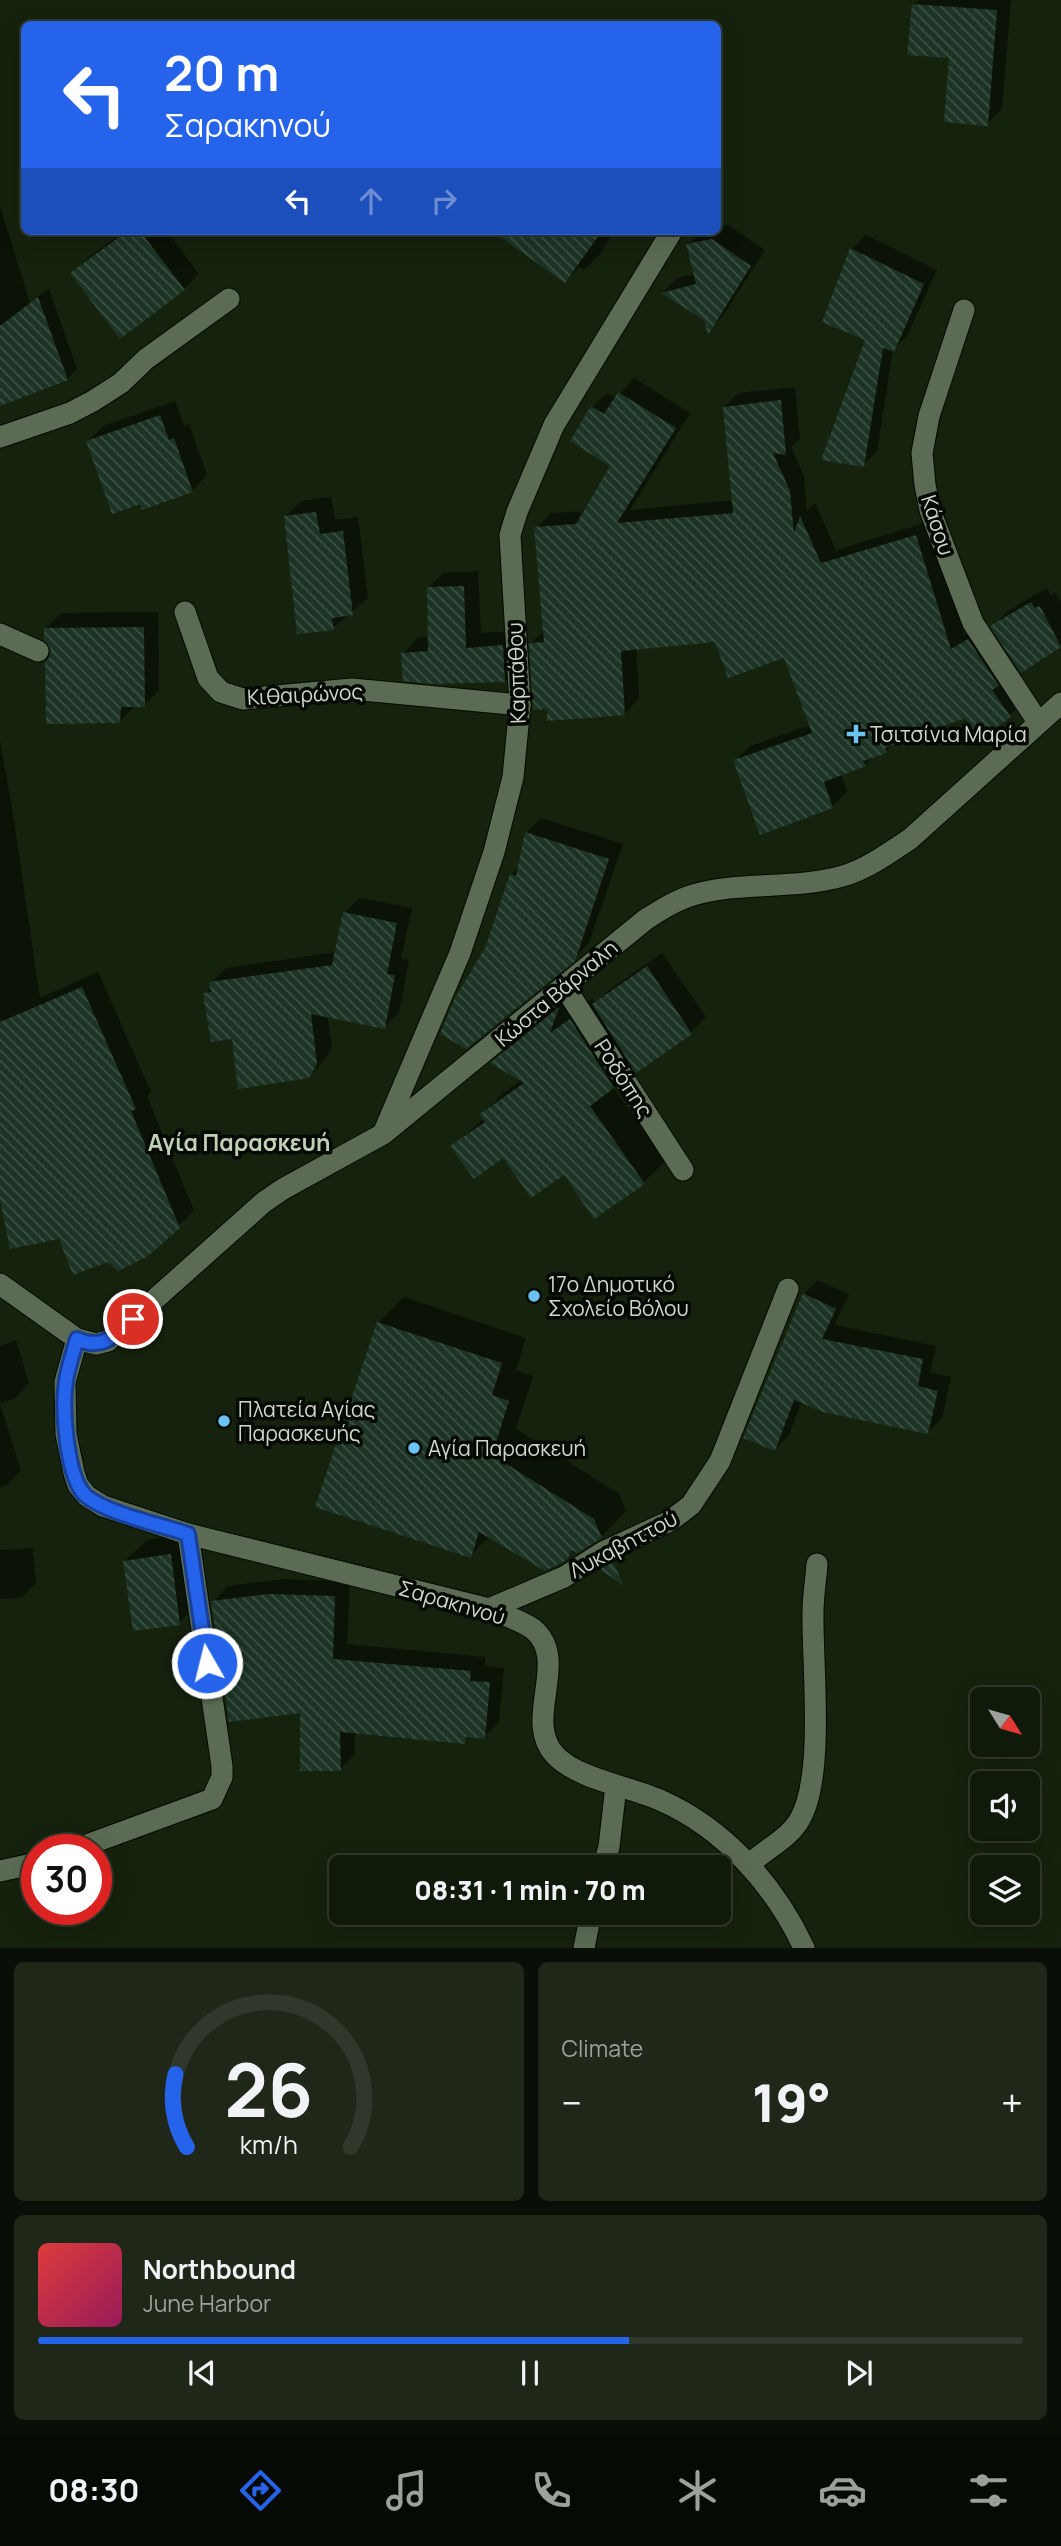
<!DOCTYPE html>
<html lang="en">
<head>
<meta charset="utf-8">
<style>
	:root { --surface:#101a0a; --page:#1e2718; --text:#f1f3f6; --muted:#9ca19c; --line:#30382b; --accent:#2563eb }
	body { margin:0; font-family:Manrope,sans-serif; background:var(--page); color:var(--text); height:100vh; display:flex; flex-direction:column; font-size:26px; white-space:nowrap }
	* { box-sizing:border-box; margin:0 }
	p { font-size:23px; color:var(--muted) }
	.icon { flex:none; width:38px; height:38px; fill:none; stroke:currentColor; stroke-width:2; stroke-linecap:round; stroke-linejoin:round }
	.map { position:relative; height:1948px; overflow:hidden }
	.details { display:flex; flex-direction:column; gap:14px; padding:14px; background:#090e06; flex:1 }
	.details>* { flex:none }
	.banner { position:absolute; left:21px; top:21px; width:700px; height:214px; border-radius:10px; box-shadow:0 7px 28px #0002,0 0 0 2px var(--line); background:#2563eb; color:#fff; overflow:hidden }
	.needle { width:46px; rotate:127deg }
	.controls { position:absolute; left:970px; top:1687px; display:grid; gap:14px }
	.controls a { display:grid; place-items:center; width:70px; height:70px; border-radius:10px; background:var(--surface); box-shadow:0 7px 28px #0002,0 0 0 2px var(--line); font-size:35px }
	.speed { position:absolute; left:21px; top:1834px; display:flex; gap:14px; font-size:35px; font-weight:700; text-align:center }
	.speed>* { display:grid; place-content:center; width:91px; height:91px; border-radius:50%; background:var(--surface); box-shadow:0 7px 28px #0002,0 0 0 2px var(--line); line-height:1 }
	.speed .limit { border:10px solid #d22; background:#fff; color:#111 }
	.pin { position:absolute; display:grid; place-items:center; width:60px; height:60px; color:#fff; margin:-30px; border:4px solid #fff; border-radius:50%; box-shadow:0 2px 7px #0007 }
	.me { position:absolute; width:77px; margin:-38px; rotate:352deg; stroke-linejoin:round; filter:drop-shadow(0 0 5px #0008) }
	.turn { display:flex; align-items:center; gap:24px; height:147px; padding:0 28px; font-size:32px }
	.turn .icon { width:91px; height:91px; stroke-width:2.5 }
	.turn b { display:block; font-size:49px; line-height:60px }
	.lanes { display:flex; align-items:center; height:66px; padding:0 28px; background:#0003; justify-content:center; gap:35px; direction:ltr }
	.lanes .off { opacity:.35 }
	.big { font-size:52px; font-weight:800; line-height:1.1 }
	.details .tile { flex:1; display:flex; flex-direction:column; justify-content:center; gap:10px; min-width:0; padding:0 24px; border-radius:10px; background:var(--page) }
	.details .dial { align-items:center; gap:0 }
	.dial svg { height:182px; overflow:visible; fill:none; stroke:var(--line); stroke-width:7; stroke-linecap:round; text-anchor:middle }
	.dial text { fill:var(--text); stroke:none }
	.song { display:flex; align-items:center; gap:21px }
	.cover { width:84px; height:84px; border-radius:10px; background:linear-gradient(135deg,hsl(0 70% 55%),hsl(330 70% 35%)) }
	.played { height:7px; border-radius:4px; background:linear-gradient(90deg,var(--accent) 60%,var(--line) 60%) }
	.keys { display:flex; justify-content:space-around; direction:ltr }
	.heat { display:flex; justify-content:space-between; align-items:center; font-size:38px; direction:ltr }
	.details .tiles { flex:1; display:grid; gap:14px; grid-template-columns:1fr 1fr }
	.tile:last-child { grid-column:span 2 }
	.trip { position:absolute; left:329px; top:1855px; width:402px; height:70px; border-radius:10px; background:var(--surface); box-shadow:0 7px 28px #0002,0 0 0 2px var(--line); font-weight:800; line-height:70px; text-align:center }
	.tabs { display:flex; height:112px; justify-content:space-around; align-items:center; background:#060a04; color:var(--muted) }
	.tabs .icon { width:49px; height:49px }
	.tabs .current { color:var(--accent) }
	.tabs b { font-size:32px; color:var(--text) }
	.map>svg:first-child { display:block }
	.shadow { fill:#0007 }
	.building { fill:url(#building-back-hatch) }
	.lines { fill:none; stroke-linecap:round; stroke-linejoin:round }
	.lane-casing { stroke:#020b00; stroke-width:23 }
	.street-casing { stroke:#020b00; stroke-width:23 }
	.secondary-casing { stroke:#020b00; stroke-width:23 }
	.lane { stroke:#5c6c54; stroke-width:21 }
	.street { stroke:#5c6c54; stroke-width:21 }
	.secondary { stroke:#5c6c54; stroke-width:21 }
	.route-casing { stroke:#184099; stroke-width:18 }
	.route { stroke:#2563eb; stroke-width:12 }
	.poi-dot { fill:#6ac3f1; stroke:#050903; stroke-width:2.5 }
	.labels { text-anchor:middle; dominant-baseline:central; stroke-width:7; stroke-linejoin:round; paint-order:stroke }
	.street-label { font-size:21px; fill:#cfd8ca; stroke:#050903 }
	.poi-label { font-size:21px; fill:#cfd8ca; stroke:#050903; text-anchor:start }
	.neighbourhood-label { font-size:23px; font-weight:bold; fill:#bfd0b6; stroke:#050903 }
</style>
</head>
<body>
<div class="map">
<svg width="1061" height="1948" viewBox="0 0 1061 1948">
	<defs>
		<pattern id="building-back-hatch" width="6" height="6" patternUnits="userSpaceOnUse" patternTransform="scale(1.75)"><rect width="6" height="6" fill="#1d3425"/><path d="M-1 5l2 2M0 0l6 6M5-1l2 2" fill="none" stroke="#3d5143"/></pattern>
	</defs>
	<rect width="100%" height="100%" fill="#15220d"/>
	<!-- shadow -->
	<g class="shadow">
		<path d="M 919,0 L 1011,0 L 1002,109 L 987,124 L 951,56 L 914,5 Z"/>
		<path d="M 0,206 L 30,303 L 49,289 L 77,369 L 67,379 L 0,404 Z"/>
		<path d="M 728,225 L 765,250 L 722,317 L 708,331 L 706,319 L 663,292 L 678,278 L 695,274 L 688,245 L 702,231 L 718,231 L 718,227 Z"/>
		<path d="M 124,231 L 167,231 L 199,274 L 184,289 L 73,273 L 88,258 Z"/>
		<path d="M 509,231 L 615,231 L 599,255 L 584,270 L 580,267 L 565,281 Z"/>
		<path d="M 866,235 L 937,270 L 907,336 L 893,350 L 877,451 L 863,465 L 867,339 L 825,321 L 852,249 Z"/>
		<path d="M 634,378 L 690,413 L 630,510 L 734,500 L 724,407 L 739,393 L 795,387 L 800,439 L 791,447 L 804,476 L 807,511 L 815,503 L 836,550 L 931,521 L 965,636 L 983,626 L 1024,701 L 1009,716 L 965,716 L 894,743 L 886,751 L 874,756 L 865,765 L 841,774 L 847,792 L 832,807 L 735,761 L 750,746 L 811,725 L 785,656 L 717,640 L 636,648 L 639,699 L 625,713 L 550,707 L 531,643 L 545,630 L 536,528 L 551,513 L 586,511 L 613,465 L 592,407 L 607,393 L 616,398 Z"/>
		<path d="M 175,401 L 184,426 L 189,424 L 207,475 L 192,491 L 141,502 L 88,441 L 103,426 Z"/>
		<path d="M 331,497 L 335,520 L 358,517 L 368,598 L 333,628 L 286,516 L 301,501 Z"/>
		<path d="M 478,571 L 481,633 L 518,631 L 520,665 L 505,680 L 403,654 L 418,638 L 430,637 L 428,588 L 443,573 Z"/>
		<path d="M 1047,588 L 1051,595 L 1055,592 L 1061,602 L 1061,645 L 1049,652 L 993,626 L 1008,611 Z"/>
		<path d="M 158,612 L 159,690 L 144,705 L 135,706 L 120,721 L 51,658 L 53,650 L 46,628 L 61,613 Z"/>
		<path d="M 0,741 L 12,808 L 40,998 L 98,972 L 151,1092 L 147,1096 L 194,1211 L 178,1226 L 108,1260 L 60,1237 L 0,1190 Z"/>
		<path d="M 541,818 L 623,844 L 589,943 L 573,959 L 511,875 L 520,866 L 526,833 Z"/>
		<path d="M 359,898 L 412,908 L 401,959 L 409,960 L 399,1012 L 384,1027 L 327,1015 L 332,1047 L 324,1061 L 308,1077 L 233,1037 L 205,994 L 212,987 L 211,983 L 226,968 L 336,952 L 344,913 Z"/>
		<path d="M 662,953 L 706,1017 L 691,1032 L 636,1070 L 634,1066 L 613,1087 L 666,1161 L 644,1182 L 595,1216 L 564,1173 L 504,1155 L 453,1147 L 484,1118 L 482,1115 L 503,1093 L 522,1080 L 493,1063 L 514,1042 L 578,990 L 570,1015 L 592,999 L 595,1003 L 609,990 Z"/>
		<path d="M 818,1280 L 849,1295 L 834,1325 L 936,1346 L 930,1373 L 951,1377 L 942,1418 L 928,1432 L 802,1401 L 789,1435 L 775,1449 L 804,1294 Z"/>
		<path d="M 404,1297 L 526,1338 L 516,1370 L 533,1376 L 516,1429 L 619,1494 L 626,1511 L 601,1537 L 574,1550 L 566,1558 L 490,1536 L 470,1556 L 378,1323 Z"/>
		<path d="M 16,1340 L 29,1383 L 15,1398 L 0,1403 L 0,1346 Z"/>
		<path d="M 0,1404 L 21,1470 L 7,1485 L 0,1487 Z"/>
		<path d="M 192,1533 L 200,1602 L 179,1623 L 125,1561 L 147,1540 Z"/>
		<path d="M 33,1548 L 36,1583 L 21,1598 L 0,1599 L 0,1550 Z"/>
		<path d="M 285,1579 L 350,1582 L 347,1644 L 485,1657 L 485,1666 L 504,1668 L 499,1722 L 484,1737 L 470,1736 L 464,1742 L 355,1732 L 355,1754 L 340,1769 L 302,1711 L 213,1602 L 228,1586 Z"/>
	</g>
	<!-- building -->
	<g class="building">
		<path d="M 912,4 L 997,10 L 988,126 L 944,122 L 949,58 L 907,55 Z"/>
		<path d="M 127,231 L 140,231 L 185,290 L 120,339 L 70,273 Z"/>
		<path d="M 492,231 L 602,231 L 565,283 Z"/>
		<path d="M 712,239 L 751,266 L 708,335 L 704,320 L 661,293 L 696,284 L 686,244 Z"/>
		<path d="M 850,248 L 924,284 L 894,352 L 883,348 L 864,467 L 821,460 L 865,340 L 822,322 Z"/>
		<path d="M 38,297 L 68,380 L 0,406 L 0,326 Z"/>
		<path d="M 618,392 L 676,428 L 617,523 L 733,513 L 723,407 L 781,400 L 786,455 L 773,453 L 790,491 L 794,533 L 800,516 L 821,563 L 916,535 L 951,649 L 968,639 L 999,686 L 992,690 L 1011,717 L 979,739 L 965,718 L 885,748 L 887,753 L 863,761 L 866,766 L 824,782 L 833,808 L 760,835 L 733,760 L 812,733 L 784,658 L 728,678 L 715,642 L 621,651 L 625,715 L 546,721 L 548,709 L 533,710 L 529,643 L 544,642 L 534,527 L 576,524 L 610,466 L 570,441 L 591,406 L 604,414 Z"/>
		<path d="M 160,415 L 169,440 L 174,438 L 193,492 L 142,510 L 140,504 L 112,514 L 86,441 Z"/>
		<path d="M 316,512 L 320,534 L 343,531 L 353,615 L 332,618 L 334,630 L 297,634 L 284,516 Z"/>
		<path d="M 464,586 L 466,648 L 503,645 L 505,682 L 434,684 L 403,681 L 401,653 L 428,651 L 427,587 Z"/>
		<path d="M 1031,602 L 1035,608 L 1040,606 L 1061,647 L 1021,673 L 990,626 Z"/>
		<path d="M 144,627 L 145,707 L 121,707 L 120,723 L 46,724 L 45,662 L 50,657 L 51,650 L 44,640 L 44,628 Z"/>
		<path d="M 525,832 L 609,859 L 575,961 L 466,1049 L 440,1034 L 455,998 L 485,948 L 510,874 L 516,876 Z"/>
		<path d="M 343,912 L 397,923 L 387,974 L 395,975 L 385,1029 L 311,1014 L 317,1064 L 309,1078 L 238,1089 L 232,1039 L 211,1042 L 203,993 L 211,992 L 209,982 L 332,965 Z"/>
		<path d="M 647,966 L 692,1034 L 636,1073 L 592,1004 Z"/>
		<path d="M 82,987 L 136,1109 L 131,1111 L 180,1228 L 148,1256 L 118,1271 L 108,1262 L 73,1275 L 59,1239 L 10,1249 L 0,1199 L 0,1022 Z"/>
		<path d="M 559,1007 L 550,1033 L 570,1019 L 614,1088 L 590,1106 L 645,1184 L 594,1219 L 564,1175 L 531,1198 L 503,1158 L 474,1179 L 450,1146 L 485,1122 L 480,1114 L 524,1083 L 490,1063 Z"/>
		<path d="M 803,1293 L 836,1309 L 822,1339 L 923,1359 L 918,1386 L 938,1391 L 928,1434 L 823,1412 L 794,1400 L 775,1451 L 743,1438 Z"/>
		<path d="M 377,1322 L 502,1363 L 492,1395 L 509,1401 L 492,1455 L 594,1519 L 602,1538 L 577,1553 L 572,1550 L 567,1560 L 545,1571 L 479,1532 L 471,1558 L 315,1507 Z"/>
		<path d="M 171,1554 L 180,1625 L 133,1631 L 123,1561 Z"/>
		<path d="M 613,1562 L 624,1586 L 600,1569 Z"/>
		<path d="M 269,1594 L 335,1596 L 333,1659 L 471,1671 L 470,1681 L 490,1682 L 485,1739 L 466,1737 L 465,1744 L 340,1732 L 341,1771 L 300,1771 L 300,1713 L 229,1722 L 211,1601 Z"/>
	</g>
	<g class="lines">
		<!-- lane casing -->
		<g class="lane-casing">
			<path id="lane" d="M 0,634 L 38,651"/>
		</g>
		<!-- street casing -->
		<g class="street-casing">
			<g id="street">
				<path d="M 964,310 L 929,416 L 922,453 L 925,485 L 930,510 L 973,623 L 1038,722"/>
				<path d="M 0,437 L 70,413 L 93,401 L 121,383 L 146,359 L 229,299"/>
				<path d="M 185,612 L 208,678 L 221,692 L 243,699 L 352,689 L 520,705"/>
				<path d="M 564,986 L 683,1170"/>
				<path d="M 385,1129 L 460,953 L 494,852 L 513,777 L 520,705 L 510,535 L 517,512 L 554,425 L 672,231"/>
				<path d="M 489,1609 L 564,1577 L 603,1552 L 670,1521 L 691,1505 L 720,1461 L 788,1289"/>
				<path d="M 73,1850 L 212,1799 L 222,1777 L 222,1766 L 188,1534"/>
				<path d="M 749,1865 C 765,1849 789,1839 800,1819 C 825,1775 812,1664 813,1612 C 813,1596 816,1579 817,1564"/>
				<path d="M 603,1867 L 609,1847 L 616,1786"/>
				<path d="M 0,1871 L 37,1863"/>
				<path d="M 584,1948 L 591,1913"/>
				<path d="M 804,1948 C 775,1886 725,1829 662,1801 C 632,1787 577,1779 555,1755 C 522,1720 571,1660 533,1629 C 521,1620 502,1615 489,1609 L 188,1534 L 103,1506 L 87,1496 L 78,1485 L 74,1473 L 66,1434 L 65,1382 L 77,1339 L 96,1344 L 108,1341 L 264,1202 L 283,1189 L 383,1134 L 645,920 C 660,910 676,900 693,895 C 739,881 794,890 843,876 C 867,869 889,853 910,839 L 1061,703"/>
			</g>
		</g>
		<!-- secondary casing -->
		<g class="secondary-casing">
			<path id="secondary" d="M 0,1284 L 77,1339"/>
		</g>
		<!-- lane -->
		<use href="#lane" class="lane"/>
		<!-- street -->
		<use href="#street" class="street"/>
		<!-- secondary -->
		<use href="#secondary" class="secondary"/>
	</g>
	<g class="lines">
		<!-- route casing -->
		<g class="route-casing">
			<path id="route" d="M 133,1319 C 115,1335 103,1351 77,1339 C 73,1353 68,1367 66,1381 C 62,1407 66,1478 86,1496 C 106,1513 161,1525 188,1534 L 207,1663"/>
		</g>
		<!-- route -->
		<use href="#route" class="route"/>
	</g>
	<!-- markers -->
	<g class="poi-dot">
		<path d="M852.5 723.5h7v7h7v7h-7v7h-7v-7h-7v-7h7z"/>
		<circle cx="534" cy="1296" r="7"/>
		<circle cx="224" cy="1421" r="7"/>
		<circle cx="414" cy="1448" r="7"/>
	</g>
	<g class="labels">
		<!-- street labels -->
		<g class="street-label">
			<text transform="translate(938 525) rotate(72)">Κάσου</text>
			<text transform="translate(516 673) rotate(-92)">Καρπάθου</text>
			<text transform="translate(305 694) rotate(-3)">Κιθαιρώνος</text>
			<text transform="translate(556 993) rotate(-40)">Κώστα Βάρναλη</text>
			<text transform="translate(624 1078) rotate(57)">Ροδόπης</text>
			<text transform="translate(623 1544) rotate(-28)">Λυκαβηττού</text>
			<text transform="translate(452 1602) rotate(16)">Σαρακηνού</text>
		</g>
		<!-- poi labels -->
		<g class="poi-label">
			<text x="870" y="734">Τσιτσίνια Μαρία</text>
			<text x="548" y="1284">17ο Δημοτικό<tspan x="548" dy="24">Σχολείο Βόλου</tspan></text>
			<text x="238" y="1409">Πλατεία Αγίας<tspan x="238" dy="24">Παρασκευής</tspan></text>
			<text x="428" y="1448">Αγία Παρασκευή</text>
		</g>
		<!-- neighbourhood labels -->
		<g class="neighbourhood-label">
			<text x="239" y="1142">Αγία Παρασκευή</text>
		</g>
	</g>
</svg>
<div class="controls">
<a><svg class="needle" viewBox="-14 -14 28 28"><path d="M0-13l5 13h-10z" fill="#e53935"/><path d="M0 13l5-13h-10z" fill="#9ca19c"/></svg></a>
<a><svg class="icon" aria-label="sound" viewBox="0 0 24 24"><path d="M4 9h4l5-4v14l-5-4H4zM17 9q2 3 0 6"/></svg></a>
<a><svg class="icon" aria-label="layers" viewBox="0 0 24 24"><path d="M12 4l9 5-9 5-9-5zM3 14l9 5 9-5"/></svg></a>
</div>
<div class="speed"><div class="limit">30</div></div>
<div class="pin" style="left:133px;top:1319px;background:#d93025"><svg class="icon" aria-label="arrive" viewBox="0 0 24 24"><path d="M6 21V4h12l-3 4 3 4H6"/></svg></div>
<svg class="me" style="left:207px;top:1663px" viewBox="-20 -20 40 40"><circle r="17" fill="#2563eb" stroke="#fff" stroke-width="3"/><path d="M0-11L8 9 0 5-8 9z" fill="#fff"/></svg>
<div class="trip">08:31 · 1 min · 70 m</div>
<div class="banner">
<div class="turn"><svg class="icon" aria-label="left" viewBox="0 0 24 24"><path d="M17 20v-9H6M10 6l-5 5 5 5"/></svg><div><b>20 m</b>Σαρακηνού</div></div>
<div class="lanes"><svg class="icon" aria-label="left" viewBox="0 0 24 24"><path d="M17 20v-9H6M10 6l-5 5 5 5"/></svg><svg class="icon off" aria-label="ahead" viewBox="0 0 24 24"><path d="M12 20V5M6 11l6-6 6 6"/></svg><svg class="icon off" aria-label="right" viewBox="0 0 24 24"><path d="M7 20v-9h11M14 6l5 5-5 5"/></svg></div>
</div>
</div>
<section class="details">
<div class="tiles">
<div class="tile dial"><svg viewBox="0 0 100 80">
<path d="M14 69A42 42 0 1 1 86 69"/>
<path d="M14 69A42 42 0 0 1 9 37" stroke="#2563eb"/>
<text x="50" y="56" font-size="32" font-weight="700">26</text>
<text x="50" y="72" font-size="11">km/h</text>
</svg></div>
<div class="tile"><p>Climate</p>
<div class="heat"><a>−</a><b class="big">19°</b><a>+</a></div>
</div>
<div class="tile">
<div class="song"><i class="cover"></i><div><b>Northbound</b><p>June Harbor</p></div></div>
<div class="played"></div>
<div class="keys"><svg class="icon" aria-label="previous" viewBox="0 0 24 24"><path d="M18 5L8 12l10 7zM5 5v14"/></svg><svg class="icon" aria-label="pause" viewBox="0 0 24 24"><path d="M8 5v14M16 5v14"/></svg><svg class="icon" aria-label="next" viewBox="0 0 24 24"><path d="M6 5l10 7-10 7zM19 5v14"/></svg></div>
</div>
</div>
</section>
<nav class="tabs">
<b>08:30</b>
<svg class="icon current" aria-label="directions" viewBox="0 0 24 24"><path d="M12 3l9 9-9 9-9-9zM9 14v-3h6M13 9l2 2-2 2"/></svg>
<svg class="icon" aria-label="music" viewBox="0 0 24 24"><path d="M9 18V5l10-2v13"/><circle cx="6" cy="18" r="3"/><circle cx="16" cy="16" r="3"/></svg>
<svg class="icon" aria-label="phone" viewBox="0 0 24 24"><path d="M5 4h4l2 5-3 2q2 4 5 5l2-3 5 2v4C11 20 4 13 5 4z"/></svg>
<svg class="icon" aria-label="climate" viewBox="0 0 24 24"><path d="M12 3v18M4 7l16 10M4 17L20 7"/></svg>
<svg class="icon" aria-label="car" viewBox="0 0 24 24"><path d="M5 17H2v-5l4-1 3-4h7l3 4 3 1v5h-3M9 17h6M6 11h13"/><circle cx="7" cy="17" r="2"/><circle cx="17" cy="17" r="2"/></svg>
<svg class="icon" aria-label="filters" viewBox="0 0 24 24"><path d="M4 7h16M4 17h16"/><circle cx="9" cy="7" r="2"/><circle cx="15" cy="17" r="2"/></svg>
</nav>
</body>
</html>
